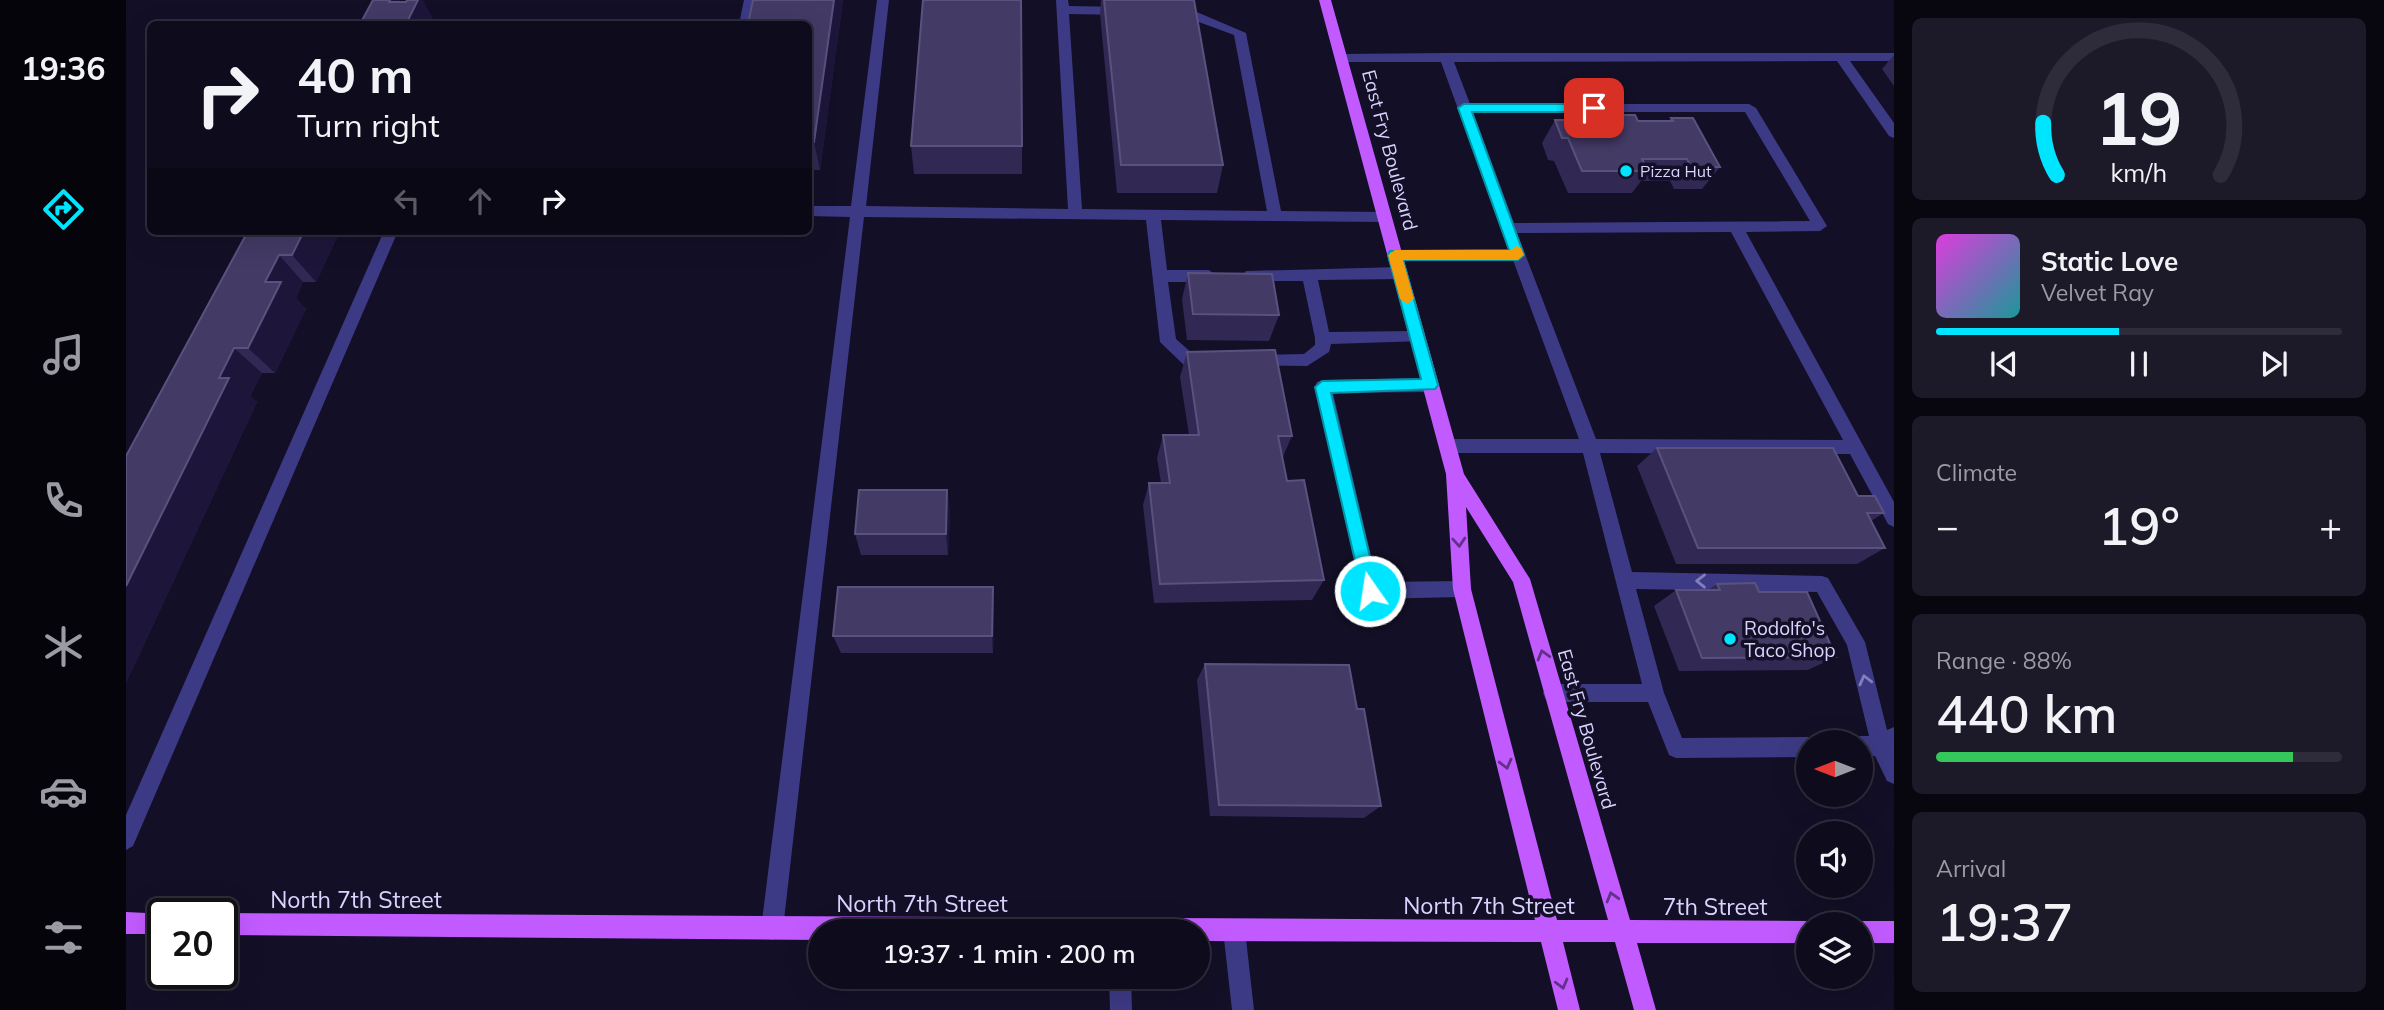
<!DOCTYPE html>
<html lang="en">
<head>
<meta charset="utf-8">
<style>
	:root { --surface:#0e0b1c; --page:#1c1929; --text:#f1f3f6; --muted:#9b9ba3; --line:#2e2b3b; --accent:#00e5ff }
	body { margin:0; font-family:Mulish,sans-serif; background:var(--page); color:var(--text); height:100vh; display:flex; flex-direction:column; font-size:26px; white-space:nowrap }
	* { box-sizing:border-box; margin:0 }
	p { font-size:23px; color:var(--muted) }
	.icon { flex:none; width:38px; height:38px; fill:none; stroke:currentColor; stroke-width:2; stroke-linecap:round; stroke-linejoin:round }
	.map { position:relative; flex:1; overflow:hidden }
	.sheet { display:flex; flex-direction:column; gap:18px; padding:18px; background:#08060f; width:490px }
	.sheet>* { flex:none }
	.guide { position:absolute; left:21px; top:21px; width:665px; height:214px; border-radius:10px; box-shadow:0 7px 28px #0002,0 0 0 2px var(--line); background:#0e0b1c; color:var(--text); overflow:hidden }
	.needle { width:46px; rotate:270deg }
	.controls { position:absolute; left:1670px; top:730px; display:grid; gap:14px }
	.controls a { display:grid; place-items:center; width:77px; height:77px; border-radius:50%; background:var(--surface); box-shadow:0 7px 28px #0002,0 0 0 2px var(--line); font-size:35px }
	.speed { position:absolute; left:21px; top:898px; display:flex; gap:14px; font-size:35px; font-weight:700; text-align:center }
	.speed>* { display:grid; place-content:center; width:91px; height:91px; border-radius:50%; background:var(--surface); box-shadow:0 7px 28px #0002,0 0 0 2px var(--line); line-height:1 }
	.speed .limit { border:4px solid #111; border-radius:10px; background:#fff; color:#111 }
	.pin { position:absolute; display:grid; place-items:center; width:60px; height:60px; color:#fff; margin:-30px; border-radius:14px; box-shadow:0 4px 10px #0006 }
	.me { position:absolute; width:77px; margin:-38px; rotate:347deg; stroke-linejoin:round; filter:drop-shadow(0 0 5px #0008) }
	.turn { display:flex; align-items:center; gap:24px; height:147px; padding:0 35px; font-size:32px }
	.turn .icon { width:91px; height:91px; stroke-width:2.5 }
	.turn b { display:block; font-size:49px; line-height:60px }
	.lanes { display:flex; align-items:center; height:66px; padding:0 35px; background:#0003; justify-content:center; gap:35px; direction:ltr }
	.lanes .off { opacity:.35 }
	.big { font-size:52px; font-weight:600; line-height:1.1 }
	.sheet .card { flex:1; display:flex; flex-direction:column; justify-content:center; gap:10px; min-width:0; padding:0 24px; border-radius:10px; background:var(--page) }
	.sheet .dial { align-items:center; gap:0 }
	.dial svg { height:182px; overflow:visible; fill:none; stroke:var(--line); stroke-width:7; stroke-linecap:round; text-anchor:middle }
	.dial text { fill:var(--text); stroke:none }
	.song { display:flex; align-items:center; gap:21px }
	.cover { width:84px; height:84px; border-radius:10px; background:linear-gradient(135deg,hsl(300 70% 55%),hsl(180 70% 35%)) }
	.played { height:7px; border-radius:4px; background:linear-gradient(90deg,var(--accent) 45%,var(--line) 45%) }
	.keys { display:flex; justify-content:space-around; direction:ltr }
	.heat { display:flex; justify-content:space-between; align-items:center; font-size:38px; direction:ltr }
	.charge { height:10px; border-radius:5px; background:linear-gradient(90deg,#34c759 88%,var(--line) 0) }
	.trip { position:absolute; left:682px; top:919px; width:402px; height:70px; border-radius:35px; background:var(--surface); box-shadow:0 7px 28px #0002,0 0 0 2px var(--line); font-weight:600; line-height:70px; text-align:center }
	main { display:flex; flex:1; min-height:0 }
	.tabs { display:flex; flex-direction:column; width:126px; justify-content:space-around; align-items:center; background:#06040b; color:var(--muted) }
	.tabs .icon { width:49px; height:49px }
	.tabs .current { color:var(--accent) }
	.tabs b { font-size:32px; color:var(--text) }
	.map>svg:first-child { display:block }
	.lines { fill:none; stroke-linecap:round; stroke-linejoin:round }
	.minor { fill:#3d3a85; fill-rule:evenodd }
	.major { fill:#c25bff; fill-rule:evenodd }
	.wall { fill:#312854 }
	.shaded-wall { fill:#1d163a }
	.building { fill:#433a66; stroke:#5a527e; stroke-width:2 }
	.oneway { stroke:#623188 }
	.oneway2 { stroke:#837fbc }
	.route { fill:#00e5ff; stroke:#0095a6; stroke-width:2 }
	.slow { fill:#f59e0b }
	.poi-dot { fill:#00e5ff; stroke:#130f26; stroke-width:2.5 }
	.labels { text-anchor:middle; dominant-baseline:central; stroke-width:7; stroke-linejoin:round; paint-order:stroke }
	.far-poi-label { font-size:16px; fill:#d9d4ff; stroke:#130f26; text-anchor:start }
	.street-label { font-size:19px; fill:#d9d4ff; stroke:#130f26 }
	.poi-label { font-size:19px; fill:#d9d4ff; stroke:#130f26; text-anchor:start }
	.near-street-label { font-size:23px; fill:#d9d4ff; stroke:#130f26 }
</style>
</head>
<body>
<main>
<nav class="tabs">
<b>19:36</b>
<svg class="icon current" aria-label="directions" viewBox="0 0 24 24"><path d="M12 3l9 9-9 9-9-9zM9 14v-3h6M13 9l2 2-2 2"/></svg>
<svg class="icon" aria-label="music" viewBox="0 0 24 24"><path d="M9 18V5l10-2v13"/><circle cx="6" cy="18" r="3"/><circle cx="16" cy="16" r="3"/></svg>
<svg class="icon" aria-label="phone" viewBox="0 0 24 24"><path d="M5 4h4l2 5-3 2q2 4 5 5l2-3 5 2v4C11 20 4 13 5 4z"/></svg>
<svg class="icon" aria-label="climate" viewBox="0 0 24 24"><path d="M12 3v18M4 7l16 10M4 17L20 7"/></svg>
<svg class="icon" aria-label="car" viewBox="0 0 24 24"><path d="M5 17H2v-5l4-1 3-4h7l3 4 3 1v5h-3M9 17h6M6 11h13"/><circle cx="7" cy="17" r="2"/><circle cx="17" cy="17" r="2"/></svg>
<svg class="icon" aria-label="filters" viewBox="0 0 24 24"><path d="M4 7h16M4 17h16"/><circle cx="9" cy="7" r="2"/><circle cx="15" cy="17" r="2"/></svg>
</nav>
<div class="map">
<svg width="1768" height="1010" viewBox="0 0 1768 1010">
	<rect width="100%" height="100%" fill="#130f26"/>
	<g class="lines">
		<!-- minor -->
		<g class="minor">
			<path d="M 618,0 L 630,0 L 625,24 L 613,24 Z"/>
			<path d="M 751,0 L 763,0 L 740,206 L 942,209 L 930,0 L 942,0 L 943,6 L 997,7 L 1003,11 L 997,15 L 943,14 L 956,209 L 1141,211 L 1108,35 L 1043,11 L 1049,7 L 1059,7 L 1120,33 L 1155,211 L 1259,212 L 1266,217 L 1259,222 L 1035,220 L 1041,270 L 1083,270 L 1091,276 L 1083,282 L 1042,282 L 1050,339 L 1068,355 L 1082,355 L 1090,361 L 1082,367 L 1059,366 L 1034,342 L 1020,220 L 738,217 L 657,929 L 654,937 L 646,940 L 638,937 L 635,929 L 724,217 L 682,216 L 682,206 L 725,206 Z"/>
			<path d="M 1320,53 L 1768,53 L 1768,61 L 1724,61 L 1768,123 L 1768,138 L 1763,136 L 1711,61 L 1328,62 L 1344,104 L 1623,104 L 1630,108 L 1701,226 L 1694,231 L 1620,232 L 1768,502 L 1768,527 L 1762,524 L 1724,454 L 1474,453 L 1506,572 L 1696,576 L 1702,578 L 1739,642 L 1761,730 L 1768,727 L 1768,784 L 1761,781 L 1749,756 L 1734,756 L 1734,742 L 1726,742 L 1734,736 L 1743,736 L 1721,645 L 1691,592 L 1510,589 L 1538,693 L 1556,738 L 1682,737 L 1690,742 L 1682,742 L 1682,757 L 1550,758 L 1543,755 L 1522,702 L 1427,702 L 1420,700 L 1417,693 L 1420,686 L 1427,684 L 1516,684 L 1457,453 L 1321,453 L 1315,451 L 1313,446 L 1315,441 L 1321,439 L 1453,439 L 1387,260 L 1269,260 L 1262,255 L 1269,250 L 1383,250 L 1315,62 L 1215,62 L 1209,58 L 1215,54 ZM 1347,112 L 1619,112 L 1684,221 L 1388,223 ZM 1605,232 L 1717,440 L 1470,439 L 1391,233 Z"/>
			<path d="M 258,231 L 272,231 L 7,846 L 0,850 L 0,815 Z"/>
			<path d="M 1274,267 L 1282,273 L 1274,279 L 1192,280 L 1203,332 L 1291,331 L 1297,333 L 1299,337 L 1297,341 L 1205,344 L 1203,352 L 1181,366 L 1121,365 L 1119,361 L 1121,357 L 1127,355 L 1178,354 L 1189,345 L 1189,338 L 1177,281 L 1125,281 L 1120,279 L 1117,275 L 1120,271 Z"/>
			<path d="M 1304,378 L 1310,380 L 1312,385 L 1310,390 L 1304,392 L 1207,393 L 1251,582 L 1336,581 L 1343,583 L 1345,589 L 1343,595 L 1336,597 L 1244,599 L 1237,597 L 1235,591 L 1189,387 L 1191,382 L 1197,380 Z"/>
			<path d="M 1108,919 L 1116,922 L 1119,930 L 1128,1010 L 1106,1010 L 1097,930 L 1100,922 Z"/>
			<path d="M 983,976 L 1005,976 L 1006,1010 L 984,1010 Z"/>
		</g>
		<!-- major -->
		<g class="major">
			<path d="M 1193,0 L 1205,0 L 1338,474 L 1404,579 L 1504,920 L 1682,921 L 1689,924 L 1682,924 L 1682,943 L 1511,943 L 1530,1010 L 1508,1010 L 1489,942 L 1437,942 L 1454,1010 L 1432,1010 L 1415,942 L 1073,941 L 1073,931 L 695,931 L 695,940 L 96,935 L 96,913 L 1409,920 L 1327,589 L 1320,474 ZM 1340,507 L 1387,582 L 1482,920 L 1431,920 L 1345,589 Z"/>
			<path d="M 0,912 L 41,914 L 37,914 L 37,934 L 0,934 Z"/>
			<path d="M 1734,921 L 1768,921 L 1768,943 L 1734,943 L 1734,924 L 1727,924 Z"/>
		</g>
	</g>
	<!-- wall -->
	<g class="wall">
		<path d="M 717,0 L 694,170 L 682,170 L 682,24 Z"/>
		<path d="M 975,0 L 1068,0 L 1097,165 L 1091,193 L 991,193 L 974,14 Z"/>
		<path d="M 1768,55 L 1768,86 L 1756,69 Z"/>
		<path d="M 1478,115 L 1512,121 L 1542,121 L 1545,118 L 1594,167 L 1576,189 L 1548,189 L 1544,181 L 1515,181 L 1506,193 L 1442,193 L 1428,161 L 1422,160 L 1416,143 L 1429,120 L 1475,120 Z"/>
		<path d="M 785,146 L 896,146 L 896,174 L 788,174 Z"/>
		<path d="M 122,231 L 214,231 L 190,282 L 177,282 L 170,298 L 180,309 L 149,373 L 136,373 L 124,396 L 131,402 L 0,683 Z"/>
		<path d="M 1062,273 L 1153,315 L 1143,341 L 1061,340 L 1056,299 Z"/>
		<path d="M 1061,352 L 1166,436 L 1156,459 L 1161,481 L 1198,580 L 1186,600 L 1028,603 L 1017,505 L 1023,483 L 1035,483 L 1031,458 L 1037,435 L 1063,435 L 1054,377 Z"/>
		<path d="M 1531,448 L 1732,496 L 1758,513 L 1745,521 L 1759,548 L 1731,564 L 1550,564 L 1511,466 Z"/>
		<path d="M 821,490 L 824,512 L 822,555 L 735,555 L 729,534 Z"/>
		<path d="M 1591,584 L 1633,592 L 1710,657 L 1682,670 L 1553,671 L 1528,606 L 1550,590 L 1582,590 Z"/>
		<path d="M 868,607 L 867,653 L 715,653 L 707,636 Z"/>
		<path d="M 1079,664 L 1231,709 L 1255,806 L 1238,818 L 1084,816 L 1071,680 Z"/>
	</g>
	<!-- shaded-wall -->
	<g class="shaded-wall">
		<path d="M 264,0 L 273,0 L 283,17 L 292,0 L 297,0 L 310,24 L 276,24 L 263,2 Z"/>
		<path d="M 708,0 L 717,0 L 694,170 L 688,142 Z"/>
		<path d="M 178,231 L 214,231 L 190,282 L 166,255 Z"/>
		<path d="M 153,255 L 177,282 L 170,298 L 180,309 L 149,373 L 122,348 L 139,282 Z"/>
		<path d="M 108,348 L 136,373 L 124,396 L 131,402 L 0,683 L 0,586 L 93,378 Z"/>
		<path d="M 821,490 L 824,512 L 822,555 L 820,534 Z"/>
		<path d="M 867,587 L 868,607 L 867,653 L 866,636 Z"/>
	</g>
	<!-- building -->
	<g class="building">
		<path d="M 247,0 L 264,0 L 263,2 L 280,2 L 281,0 L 292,0 L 280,24 L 234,24 Z"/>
		<path d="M 627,0 L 708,0 L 688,142 L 682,142 L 682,24 L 622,24 Z"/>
		<path d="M 797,0 L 895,0 L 896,146 L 785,146 Z"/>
		<path d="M 978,0 L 1068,0 L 1097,165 L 995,165 Z"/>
		<path d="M 1478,115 L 1509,115 L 1512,121 L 1547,121 L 1545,118 L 1567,118 L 1594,167 L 1565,167 L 1561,159 L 1516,159 L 1522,171 L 1456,171 L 1442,138 L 1436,138 L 1429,120 L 1480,120 Z"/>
		<path d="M 122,231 L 178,231 L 166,255 L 153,255 L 139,282 L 155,282 L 122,348 L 108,348 L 93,378 L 103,378 L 0,586 L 0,456 Z"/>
		<path d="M 1062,273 L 1146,274 L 1153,315 L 1067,314 Z"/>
		<path d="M 1149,350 L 1166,436 L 1152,436 L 1161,481 L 1178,480 L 1198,580 L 1034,584 L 1023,483 L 1044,483 L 1037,435 L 1073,435 L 1061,352 Z"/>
		<path d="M 1531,448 L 1707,448 L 1732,496 L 1749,496 L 1758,513 L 1741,513 L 1759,548 L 1572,548 Z"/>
		<path d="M 733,490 L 821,490 L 820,534 L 729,534 Z"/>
		<path d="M 1629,583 L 1633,592 L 1681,592 L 1710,657 L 1576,658 L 1550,590 L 1594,590 L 1591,584 Z"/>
		<path d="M 712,587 L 867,587 L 866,636 L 707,636 Z"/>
		<path d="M 1079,664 L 1223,665 L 1231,709 L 1238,709 L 1255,806 L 1093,805 Z"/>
	</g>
	<!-- one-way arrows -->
	<defs><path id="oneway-chevron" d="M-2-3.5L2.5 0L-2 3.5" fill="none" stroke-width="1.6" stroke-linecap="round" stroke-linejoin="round" transform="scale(1.75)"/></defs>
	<g class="oneway">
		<use href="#oneway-chevron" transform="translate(1333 542) rotate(86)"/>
		<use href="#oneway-chevron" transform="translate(1417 655) rotate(-106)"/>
		<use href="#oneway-chevron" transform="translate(1380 764) rotate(76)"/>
		<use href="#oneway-chevron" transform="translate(1486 897) rotate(-106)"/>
		<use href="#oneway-chevron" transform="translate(1436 984) rotate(75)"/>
	</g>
	<g class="oneway2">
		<use href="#oneway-chevron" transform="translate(1575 581) rotate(-179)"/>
		<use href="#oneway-chevron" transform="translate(1739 680) rotate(-104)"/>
	</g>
	<!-- route -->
	<path class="route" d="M 1338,104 L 1468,104 L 1474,108 L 1468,112 L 1346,112 L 1398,255 L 1392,260 L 1277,260 L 1312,385 L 1309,389 L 1205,393 L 1252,591 L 1250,596 L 1244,598 L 1238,596 L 1236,591 L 1189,387 L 1196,381 L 1295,379 L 1262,255 L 1264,251 L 1383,250 L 1332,108 Z"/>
	<!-- slow -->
	<path class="slow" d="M 1390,246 L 1395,248 L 1398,255 L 1392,260 L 1277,260 L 1288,299 L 1281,304 L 1274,299 L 1262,255 L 1269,250 L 1385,250 Z"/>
	<!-- markers -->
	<g class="poi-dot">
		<circle cx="1500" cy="171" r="7"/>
		<circle cx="1604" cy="639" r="7"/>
	</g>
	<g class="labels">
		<!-- far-poi labels -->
		<g class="far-poi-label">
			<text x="1514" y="171">Pizza Hut</text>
		</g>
		<!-- street labels -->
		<g class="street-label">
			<text transform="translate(1264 150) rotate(75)">East Fry Boulevard</text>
			<text transform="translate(1461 729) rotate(74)">East Fry Boulevard</text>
		</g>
		<!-- poi labels -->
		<g class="poi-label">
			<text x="1618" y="628">Rodolfo's<tspan x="1618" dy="22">Taco Shop</tspan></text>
		</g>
		<!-- near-street labels -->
		<g class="near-street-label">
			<text x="230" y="899">North 7th Street</text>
			<text x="796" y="903">North 7th Street</text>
			<text x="1363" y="905">North 7th Street</text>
			<text x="1589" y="906">7th Street</text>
		</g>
	</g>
</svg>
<div class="controls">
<a><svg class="needle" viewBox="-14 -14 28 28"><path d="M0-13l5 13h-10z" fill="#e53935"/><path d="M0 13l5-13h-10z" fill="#9b9ba3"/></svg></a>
<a><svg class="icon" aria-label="sound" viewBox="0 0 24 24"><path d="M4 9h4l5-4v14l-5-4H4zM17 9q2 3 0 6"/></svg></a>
<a><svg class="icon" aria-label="layers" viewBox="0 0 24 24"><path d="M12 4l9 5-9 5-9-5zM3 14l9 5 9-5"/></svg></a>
</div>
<div class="speed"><div class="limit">20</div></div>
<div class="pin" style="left:1468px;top:108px;background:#d93025"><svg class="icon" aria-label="arrive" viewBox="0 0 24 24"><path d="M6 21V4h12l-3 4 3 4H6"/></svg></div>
<svg class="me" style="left:1244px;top:591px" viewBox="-20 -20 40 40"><circle r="17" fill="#00e5ff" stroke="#fff" stroke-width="3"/><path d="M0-11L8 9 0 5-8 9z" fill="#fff"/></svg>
<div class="trip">19:37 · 1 min · 200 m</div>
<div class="guide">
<div class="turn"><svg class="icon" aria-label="right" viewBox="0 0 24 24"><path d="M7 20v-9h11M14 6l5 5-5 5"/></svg><div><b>40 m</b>Turn right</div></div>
<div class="lanes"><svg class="icon off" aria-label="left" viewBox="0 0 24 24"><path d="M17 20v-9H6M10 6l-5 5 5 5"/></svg><svg class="icon off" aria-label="ahead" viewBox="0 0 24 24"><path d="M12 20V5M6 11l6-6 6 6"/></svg><svg class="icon" aria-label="right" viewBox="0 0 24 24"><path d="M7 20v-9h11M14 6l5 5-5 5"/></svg></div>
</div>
</div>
<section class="sheet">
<div class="card dial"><svg viewBox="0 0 100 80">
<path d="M14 69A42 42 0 1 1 86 69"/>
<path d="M14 69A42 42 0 0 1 8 46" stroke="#00e5ff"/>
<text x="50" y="56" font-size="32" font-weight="700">19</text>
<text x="50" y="72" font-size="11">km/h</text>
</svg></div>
<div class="card">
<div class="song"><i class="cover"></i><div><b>Static Love</b><p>Velvet Ray</p></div></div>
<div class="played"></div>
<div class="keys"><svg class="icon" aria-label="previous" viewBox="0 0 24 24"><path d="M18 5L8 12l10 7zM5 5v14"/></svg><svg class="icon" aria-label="pause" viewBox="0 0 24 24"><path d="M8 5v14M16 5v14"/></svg><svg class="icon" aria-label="next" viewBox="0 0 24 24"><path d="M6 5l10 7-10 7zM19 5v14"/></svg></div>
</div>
<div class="card"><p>Climate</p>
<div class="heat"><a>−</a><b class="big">19°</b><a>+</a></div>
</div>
<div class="card"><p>Range · 88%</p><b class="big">440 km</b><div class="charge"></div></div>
<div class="card"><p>Arrival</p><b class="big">19:37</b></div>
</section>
</main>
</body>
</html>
